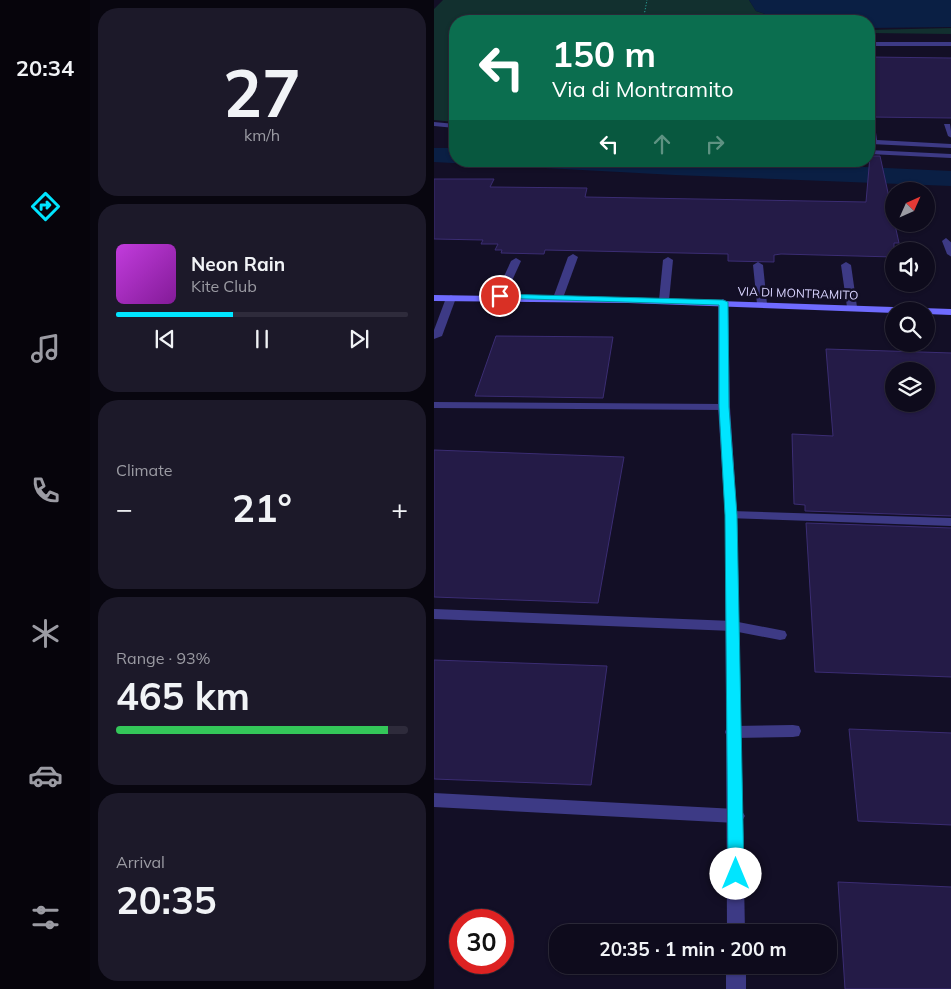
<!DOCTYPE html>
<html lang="en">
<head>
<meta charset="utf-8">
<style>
	:root { --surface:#0e0b1c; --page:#1c1929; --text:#f1f3f6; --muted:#9b9ba3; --line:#2e2b3b; --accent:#00e5ff }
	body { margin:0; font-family:Mulish,sans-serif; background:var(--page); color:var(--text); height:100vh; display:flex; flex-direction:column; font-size:19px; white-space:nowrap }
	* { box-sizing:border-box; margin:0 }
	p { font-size:16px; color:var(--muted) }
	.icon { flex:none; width:28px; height:28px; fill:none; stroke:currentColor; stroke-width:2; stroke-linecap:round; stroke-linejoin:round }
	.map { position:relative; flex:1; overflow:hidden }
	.sheet { display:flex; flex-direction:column; gap:8px; padding:8px; background:#08060f; width:344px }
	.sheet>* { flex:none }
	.banner { position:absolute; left:15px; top:15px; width:426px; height:152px; border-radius:20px; box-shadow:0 1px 4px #0004,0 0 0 1px var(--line); background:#0b6e4f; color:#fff; overflow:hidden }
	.needle { width:32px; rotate:45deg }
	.fabs { position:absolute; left:451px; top:182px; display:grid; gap:10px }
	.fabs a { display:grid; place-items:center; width:50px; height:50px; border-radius:50%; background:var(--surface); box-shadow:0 1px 4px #0004,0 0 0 1px var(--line); font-size:25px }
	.speed { position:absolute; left:15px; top:909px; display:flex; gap:10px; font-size:25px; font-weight:700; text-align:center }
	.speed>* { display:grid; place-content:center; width:65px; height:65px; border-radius:50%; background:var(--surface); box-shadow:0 1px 4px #0004,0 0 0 1px var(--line); line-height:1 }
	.speed .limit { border:8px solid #d22; background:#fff; color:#111 }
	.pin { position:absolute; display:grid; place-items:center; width:42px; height:42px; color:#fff; margin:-21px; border:2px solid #fff; border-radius:50%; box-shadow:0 1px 5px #0007 }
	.me { position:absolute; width:55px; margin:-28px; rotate:0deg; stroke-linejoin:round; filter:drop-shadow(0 0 4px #0008) }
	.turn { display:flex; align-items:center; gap:18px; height:105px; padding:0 20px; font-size:22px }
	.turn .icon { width:65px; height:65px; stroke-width:2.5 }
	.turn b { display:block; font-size:35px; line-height:42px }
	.lanes { display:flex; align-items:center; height:48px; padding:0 20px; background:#0003; justify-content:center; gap:25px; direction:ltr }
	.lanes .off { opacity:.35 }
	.big { font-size:38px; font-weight:700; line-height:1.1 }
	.sheet .card { flex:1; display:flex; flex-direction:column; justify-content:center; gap:8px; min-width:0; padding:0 18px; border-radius:20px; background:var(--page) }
	.sheet .dial { align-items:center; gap:0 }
	.dial b { font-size:65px; line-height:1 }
	.song { display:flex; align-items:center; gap:15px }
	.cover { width:60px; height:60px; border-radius:8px; background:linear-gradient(135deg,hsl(290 70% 55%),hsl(290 70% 35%)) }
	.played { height:5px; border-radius:2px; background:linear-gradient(90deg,var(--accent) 40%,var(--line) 40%) }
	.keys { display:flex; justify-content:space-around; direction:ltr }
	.heat { display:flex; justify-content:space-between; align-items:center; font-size:28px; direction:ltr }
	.charge { height:8px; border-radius:4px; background:linear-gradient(90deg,#34c759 93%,var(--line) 0) }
	.trip { position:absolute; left:115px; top:924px; width:288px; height:50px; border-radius:20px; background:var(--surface); box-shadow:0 1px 4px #0004,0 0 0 1px var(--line); font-weight:700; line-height:50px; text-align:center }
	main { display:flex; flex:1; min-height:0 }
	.menu { display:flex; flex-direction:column; width:90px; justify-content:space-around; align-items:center; background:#06040b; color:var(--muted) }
	.menu .icon { width:35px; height:35px }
	.menu .active { color:var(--accent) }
	.menu b { font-size:22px; color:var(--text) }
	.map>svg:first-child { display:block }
	.green { fill:#12302f }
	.water { fill:#0a1f44 }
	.building { fill:#241b47; stroke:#3b2d73; fill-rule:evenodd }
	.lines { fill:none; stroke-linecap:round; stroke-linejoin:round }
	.path { stroke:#2fb8b0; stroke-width:1; stroke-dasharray:1 2; stroke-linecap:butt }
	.service { fill:#3d3a85; fill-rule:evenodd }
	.minor { fill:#3d3a85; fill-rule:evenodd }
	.secondary { fill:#6f6bff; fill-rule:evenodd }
	.route { fill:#00e5ff; stroke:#0095a6 }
	.labels { text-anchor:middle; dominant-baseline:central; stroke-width:5; stroke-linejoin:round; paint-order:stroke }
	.far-street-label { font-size:12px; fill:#d9d4ff; stroke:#130f26 }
</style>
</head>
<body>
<main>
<nav class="menu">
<b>20:34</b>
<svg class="icon active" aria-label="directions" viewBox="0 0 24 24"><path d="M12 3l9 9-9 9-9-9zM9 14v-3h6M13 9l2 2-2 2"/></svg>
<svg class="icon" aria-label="music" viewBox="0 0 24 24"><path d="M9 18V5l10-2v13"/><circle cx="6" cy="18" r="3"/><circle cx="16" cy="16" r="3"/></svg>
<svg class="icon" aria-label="phone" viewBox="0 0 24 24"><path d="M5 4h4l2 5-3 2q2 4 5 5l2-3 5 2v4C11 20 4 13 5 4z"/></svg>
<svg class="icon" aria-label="climate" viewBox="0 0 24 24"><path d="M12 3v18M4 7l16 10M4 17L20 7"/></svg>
<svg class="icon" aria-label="car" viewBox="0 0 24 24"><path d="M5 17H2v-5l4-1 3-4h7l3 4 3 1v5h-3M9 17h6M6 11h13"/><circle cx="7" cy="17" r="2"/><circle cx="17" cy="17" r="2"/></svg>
<svg class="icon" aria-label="filters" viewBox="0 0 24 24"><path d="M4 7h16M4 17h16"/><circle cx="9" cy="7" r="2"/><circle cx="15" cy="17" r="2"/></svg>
</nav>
<section class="sheet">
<div class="card dial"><b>27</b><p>km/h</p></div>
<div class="card">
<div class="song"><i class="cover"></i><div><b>Neon Rain</b><p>Kite Club</p></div></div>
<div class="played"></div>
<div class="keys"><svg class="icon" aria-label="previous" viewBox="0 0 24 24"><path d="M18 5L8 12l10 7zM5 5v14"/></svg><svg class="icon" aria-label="pause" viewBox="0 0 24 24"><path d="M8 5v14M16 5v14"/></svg><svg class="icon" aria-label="next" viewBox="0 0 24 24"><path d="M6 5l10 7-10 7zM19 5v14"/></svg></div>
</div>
<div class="card"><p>Climate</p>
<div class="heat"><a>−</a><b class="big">21°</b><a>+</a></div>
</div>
<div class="card"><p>Range · 93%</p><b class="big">465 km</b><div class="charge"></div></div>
<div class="card"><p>Arrival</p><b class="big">20:35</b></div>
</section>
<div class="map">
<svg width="518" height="989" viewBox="0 0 518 989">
	<rect width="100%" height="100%" fill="#130f26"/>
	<!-- green -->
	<g class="green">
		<path d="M 9,0 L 315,0 L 322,11 L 354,21 L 21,21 L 21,122 L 0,120 L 0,9 Z"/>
		<path d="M 518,28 L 517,34 L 435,33 L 435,30 Z"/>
	</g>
	<!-- water -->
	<g class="water">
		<path d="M 315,0 L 517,0 L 517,27 L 435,28 L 435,21 L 354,21 L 322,11 Z"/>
		<path d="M 0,148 L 21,148 L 21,161 L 303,161 L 517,171 L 518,186 L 241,175 L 0,162 Z"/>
	</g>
	<!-- building -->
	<g class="building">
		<path d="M 435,57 L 518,58 L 518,118 L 435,117 Z"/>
		<path d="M 436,156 L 446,156 L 465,243 L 460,243 L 460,257 L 347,254 L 340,255 L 340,262 L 294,261 L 294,254 L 111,250 L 110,254 L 67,253 L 68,250 L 61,250 L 64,244 L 47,244 L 49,240 L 0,239 L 0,179 L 60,179 L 56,187 L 153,188 L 151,197 L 432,202 Z"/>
		<path d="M 62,336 L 179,337 L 169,398 L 41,396 Z"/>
		<path d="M 392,349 L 518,353 L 518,516 L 371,511 L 371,505 L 360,504 L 358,434 L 399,436 ZM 460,371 L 492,371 L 492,404 L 460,404 Z"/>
		<path d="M 0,450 L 190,457 L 164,603 L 0,597 Z"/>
		<path d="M 372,523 L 518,528 L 518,677 L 381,672 Z"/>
		<path d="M 0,660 L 173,666 L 157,785 L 0,779 Z"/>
		<path d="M 415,729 L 518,733 L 518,825 L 424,821 Z"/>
		<path d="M 404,882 L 518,887 L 518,989 L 411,989 Z"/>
	</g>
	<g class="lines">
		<!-- path -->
		<path class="path" d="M 209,21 L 213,0"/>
		<!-- service -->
		<g class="service">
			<rect x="435" y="42" width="83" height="4"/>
			<path d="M 0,122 L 21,124 L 21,128 L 0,126 Z"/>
			<path d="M 435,123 L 441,125 L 443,140 L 518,144 L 518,148 L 437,144 Z"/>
			<path d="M 510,124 L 516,124 L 518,138 L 514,136 Z"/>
			<path d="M 435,150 L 518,154 L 518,158 L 435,154 Z"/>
			<path d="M 512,238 L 518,243 L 518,257 L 513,254 L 508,241 Z"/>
			<path d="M 139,254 L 144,257 L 129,298 L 124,301 L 121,300 L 119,298 L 134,257 Z"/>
			<path d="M 234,257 L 239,260 L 235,300 L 230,303 L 225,300 L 229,260 Z"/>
			<path d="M 82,258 L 87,261 L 71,296 L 69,298 L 63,298 L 61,296 L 77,261 Z"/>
			<path d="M 324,262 L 329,265 L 333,304 L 328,307 L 323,304 L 319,265 Z"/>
			<path d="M 412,262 L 417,265 L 423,307 L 418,310 L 413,307 L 407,265 Z"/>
			<path d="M 17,295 L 22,298 L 8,336 L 0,339 L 0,330 L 12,298 Z"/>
			<path d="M 0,402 L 290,404 L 296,407 L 290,410 L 0,408 Z"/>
			<path d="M 297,511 L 518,518 L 518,526 L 292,518 L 291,515 L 292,512 Z"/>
			<path d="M 0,609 L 299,621 L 346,630 L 351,631 L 353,635 L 351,639 L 346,640 L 299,631 L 0,619 Z"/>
			<path d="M 359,725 L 365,726 L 367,731 L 365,736 L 359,737 L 299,738 L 293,737 L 291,732 L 293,727 L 299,726 Z"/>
			<path d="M 0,793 L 302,809 L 308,811 L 311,816 L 308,821 L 302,823 L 0,807 Z"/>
		</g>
		<!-- minor -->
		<g class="minor">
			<path d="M 289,299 L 294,302 L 296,407 L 303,515 L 311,932 L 293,932 L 291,515 L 284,407 L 284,302 Z"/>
			<rect x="292" y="965" width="20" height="24"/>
		</g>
		<!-- secondary -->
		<path class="secondary" d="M 0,295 L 194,298 L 518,309 L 518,315 L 492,314 L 492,311 L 460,311 L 460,313 L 194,303 L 0,301 Z"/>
	</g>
	<!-- route -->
	<path class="route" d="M 66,294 L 289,300 L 294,302 L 295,407 L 303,515 L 310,874 L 308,880 L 302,882 L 296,880 L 294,874 L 291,515 L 285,407 L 285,305 L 63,298 L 61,296 Z"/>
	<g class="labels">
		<!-- far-street labels -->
		<g class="far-street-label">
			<text transform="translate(364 293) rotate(2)">VIA DI MONTRAMITO</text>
		</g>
	</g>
</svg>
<div class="fabs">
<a><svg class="needle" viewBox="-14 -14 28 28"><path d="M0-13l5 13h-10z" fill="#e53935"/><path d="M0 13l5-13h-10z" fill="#9b9ba3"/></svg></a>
<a><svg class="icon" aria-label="sound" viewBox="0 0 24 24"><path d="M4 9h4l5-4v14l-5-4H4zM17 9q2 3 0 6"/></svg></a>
<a><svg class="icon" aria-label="search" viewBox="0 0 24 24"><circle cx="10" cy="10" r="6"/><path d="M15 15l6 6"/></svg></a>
<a><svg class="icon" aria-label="layers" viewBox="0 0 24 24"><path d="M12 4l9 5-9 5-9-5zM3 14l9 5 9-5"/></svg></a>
</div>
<div class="speed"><div class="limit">30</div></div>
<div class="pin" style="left:66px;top:296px;background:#d93025"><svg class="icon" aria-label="arrive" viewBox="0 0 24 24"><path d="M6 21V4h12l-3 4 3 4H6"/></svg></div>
<svg class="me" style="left:302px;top:874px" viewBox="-20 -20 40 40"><circle r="19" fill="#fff"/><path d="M0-13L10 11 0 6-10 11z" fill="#00e5ff"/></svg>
<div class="trip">20:35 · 1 min · 200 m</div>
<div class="banner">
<div class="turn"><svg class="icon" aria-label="left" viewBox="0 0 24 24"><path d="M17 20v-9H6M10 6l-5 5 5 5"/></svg><div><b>150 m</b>Via di Montramito</div></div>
<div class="lanes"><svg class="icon" aria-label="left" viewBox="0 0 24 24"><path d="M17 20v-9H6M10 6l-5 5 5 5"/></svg><svg class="icon off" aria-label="ahead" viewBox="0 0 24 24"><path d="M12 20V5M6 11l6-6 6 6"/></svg><svg class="icon off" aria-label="right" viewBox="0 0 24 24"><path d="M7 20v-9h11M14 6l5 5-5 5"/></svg></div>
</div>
</div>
</main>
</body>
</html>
